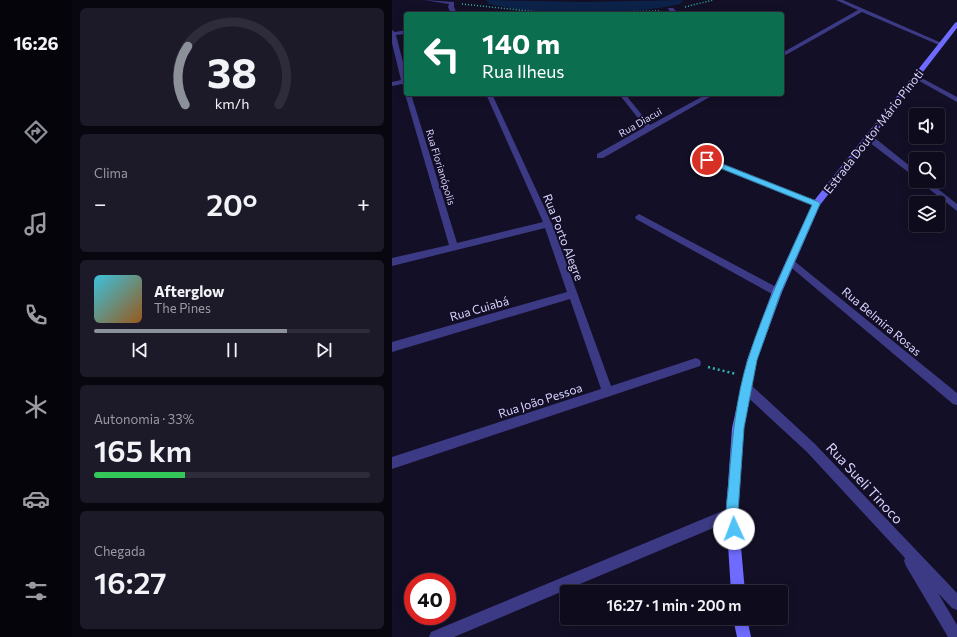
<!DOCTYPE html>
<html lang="pt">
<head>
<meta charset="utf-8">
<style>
	:root { --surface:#0e0b1c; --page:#1c1929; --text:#f1f3f6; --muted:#9b9ba3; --line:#2e2b3b; --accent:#8c9099 }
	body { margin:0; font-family:Commissioner,sans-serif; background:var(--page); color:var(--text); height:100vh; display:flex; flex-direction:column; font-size:15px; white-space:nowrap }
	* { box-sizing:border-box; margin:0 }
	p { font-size:13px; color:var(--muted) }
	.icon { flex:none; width:22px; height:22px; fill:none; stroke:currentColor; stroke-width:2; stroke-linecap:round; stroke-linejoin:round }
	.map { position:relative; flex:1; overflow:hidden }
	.side { display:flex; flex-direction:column; gap:8px; padding:8px; background:#08060f; width:320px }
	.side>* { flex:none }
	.hud { position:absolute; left:12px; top:12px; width:380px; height:84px; border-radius:4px; box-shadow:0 2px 10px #0003,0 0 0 1px var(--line); background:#0b6e4f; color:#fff; overflow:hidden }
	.controls { position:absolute; left:517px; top:108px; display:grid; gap:8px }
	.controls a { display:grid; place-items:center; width:36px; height:36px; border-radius:4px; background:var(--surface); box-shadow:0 2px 10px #0003,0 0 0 1px var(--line); font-size:20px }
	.speed { position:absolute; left:12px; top:573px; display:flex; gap:8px; font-size:20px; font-weight:700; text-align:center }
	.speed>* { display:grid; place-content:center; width:52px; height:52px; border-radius:50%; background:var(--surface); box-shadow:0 2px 10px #0003,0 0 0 1px var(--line); line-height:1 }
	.speed .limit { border:6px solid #d22; background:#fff; color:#111 }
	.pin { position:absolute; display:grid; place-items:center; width:34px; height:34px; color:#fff; margin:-17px; border:2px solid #fff; border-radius:50%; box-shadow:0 1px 4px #0007 }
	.me { position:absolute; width:44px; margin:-22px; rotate:358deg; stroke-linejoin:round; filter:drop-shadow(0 0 3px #0008) }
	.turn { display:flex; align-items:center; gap:14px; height:84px; padding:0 12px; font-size:18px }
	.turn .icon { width:52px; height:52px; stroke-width:2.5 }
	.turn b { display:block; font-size:28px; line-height:34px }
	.big { font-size:30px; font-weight:600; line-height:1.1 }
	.side .widget { flex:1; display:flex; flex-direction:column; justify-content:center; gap:6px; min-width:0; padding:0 14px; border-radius:6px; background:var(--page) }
	.side .dial { align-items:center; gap:0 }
	.dial svg { height:104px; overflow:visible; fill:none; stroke:var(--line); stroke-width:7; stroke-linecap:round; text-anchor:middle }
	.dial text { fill:var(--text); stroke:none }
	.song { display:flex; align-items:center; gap:12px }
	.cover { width:48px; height:48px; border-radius:6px; background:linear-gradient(135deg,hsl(190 70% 55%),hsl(30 70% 35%)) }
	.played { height:4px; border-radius:2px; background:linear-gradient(90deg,var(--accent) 70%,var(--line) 70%) }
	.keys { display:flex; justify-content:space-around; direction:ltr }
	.heat { display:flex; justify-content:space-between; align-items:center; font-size:22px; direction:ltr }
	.charge { height:6px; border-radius:3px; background:linear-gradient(90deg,#34c759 33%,var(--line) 0) }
	.trip { position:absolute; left:168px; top:585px; width:228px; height:40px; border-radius:4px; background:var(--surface); box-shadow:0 2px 10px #0003,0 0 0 1px var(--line); font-weight:600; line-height:40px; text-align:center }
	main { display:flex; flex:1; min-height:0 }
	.tab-bar { display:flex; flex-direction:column; width:72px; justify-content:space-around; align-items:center; background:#06040b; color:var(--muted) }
	.tab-bar .icon { width:28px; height:28px }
	.tab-bar .current { color:var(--accent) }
	.tab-bar b { font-size:18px; color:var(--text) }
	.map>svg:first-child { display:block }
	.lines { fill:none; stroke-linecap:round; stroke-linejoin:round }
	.river { fill:#0c2248; fill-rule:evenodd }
	.path-far1 { stroke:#2fb8b0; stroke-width:1.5; stroke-dasharray:1 2; stroke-linecap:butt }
	.path { stroke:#2fb8b0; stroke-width:2.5; stroke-dasharray:2 3; stroke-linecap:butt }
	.street { fill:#3d3a85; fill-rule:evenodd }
	.secondary { fill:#6f6bff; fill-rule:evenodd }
	.route { fill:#4fc3f7; stroke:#337fa1 }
	.labels { text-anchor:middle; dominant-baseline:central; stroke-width:4; stroke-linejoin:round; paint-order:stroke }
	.far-street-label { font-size:10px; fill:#d9d4ff; stroke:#130f26 }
	.street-label { font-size:12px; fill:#d9d4ff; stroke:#130f26 }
	.near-street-label { font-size:14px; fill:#d9d4ff; stroke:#130f26 }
</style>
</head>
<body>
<main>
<nav class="tab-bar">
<b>16:26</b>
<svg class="icon current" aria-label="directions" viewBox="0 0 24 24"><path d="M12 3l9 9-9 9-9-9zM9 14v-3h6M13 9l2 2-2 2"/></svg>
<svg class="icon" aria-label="music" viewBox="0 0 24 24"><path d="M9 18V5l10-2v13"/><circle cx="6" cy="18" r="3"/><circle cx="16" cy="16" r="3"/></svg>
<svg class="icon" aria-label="phone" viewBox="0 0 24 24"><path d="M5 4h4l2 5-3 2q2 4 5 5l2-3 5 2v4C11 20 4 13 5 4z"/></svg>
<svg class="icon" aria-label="climate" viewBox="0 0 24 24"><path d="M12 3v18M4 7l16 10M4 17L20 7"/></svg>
<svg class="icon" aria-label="car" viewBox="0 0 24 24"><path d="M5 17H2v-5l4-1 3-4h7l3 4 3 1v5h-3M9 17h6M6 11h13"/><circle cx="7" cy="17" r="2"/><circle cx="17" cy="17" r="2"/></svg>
<svg class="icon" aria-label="filters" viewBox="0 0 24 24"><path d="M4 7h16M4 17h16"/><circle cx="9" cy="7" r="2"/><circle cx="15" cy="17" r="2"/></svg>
</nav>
<section class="side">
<div class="widget dial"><svg viewBox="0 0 100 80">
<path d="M14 69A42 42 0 1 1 86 69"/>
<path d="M14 69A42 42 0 0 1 16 24" stroke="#8c9099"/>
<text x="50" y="56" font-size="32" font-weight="700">38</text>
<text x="50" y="72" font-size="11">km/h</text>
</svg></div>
<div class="widget"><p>Clima</p>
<div class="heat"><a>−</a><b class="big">20°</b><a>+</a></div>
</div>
<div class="widget">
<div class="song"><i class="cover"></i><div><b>Afterglow</b><p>The Pines</p></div></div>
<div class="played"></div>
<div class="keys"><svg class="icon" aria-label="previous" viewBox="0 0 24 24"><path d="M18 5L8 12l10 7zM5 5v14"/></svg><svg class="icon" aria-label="pause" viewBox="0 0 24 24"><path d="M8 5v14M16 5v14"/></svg><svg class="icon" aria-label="next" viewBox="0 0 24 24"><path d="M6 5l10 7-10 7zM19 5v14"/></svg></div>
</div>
<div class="widget"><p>Autonomia · 33%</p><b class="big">165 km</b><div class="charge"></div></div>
<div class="widget"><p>Chegada</p><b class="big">16:27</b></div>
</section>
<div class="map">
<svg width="565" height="637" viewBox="0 0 565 637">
	<rect width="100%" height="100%" fill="#130f26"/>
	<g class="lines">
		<!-- river -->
		<path class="river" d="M 94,0 L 192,2 L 291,0 L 288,4 C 237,16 148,16 97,4 Z"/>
		<!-- path-far1 -->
		<g class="path-far1">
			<path d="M 70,4 L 156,13"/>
			<path d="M 293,7 L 321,0"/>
			<path d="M 179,13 L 268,11"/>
		</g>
		<!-- path -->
		<path class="path" d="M 316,367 L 344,374"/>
		<!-- street -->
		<g class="street">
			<path d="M 32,0 L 62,2 L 62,7 L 65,14 L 59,14 L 56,7 L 57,4 Z"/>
			<path d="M 444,0 L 451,0 L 552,44 L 547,45 L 470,12 L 390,57 L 390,53 L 466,10 Z"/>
			<path d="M 277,8 L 281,8 L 287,14 L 281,14 L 276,9 Z"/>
			<path d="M 166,11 L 170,14 L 164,14 L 164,12 Z"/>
			<path d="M 0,30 L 3,32 L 14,30 L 14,34 L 4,35 L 14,74 L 14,88 L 12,87 L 10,84 L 0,86 L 0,82 L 9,80 L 0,43 Z"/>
			<path d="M 524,75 L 565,97 L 565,102 L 522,78 L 522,76 Z"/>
			<path d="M 14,92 L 14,94 L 19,94 L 65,243 L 151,222 L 94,94 L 100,94 L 160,224 L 219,386 L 304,358 L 308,360 L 309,363 L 308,366 L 0,469 L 0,457 L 209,389 L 178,299 L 0,352 L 0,342 L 175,292 L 153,228 L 0,266 L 0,258 L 57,245 L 13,94 Z"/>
			<path d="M 227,94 L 233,94 L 258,125 L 315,94 L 323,94 L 211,158 L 205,158 L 205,154 L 253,127 Z"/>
			<path d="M 473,135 L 479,135 L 524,171 L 524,178 L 473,139 Z"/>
			<path d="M 299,153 L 305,153 L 427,202 L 428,204 L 424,207 L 421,206 L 299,157 Z"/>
			<path d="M 527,181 L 536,181 L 565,204 L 565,211 Z"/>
			<path d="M 247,214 L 388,289 L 390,292 L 388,295 L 382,295 L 244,219 L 243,217 Z"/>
			<path d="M 398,258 L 401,260 L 565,393 L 565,405 L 561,404 L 395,264 L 393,262 Z"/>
			<path d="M 354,383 L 358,384 L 423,444 L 565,593 L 565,610 L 560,608 L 546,593 L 565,625 L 565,637 L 556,637 L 514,566 L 512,561 L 513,558 L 415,452 L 350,392 L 348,388 L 350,384 Z"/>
			<path d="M 340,507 L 345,508 L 346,513 L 345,518 L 62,637 L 37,637 L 39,632 Z"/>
		</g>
		<!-- secondary -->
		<g class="secondary">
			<path d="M 565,22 L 565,28 L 428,205 L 390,292 L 365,360 L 352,428 L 346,513 L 353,592 L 339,592 L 334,513 L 340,428 L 355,360 L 380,292 L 421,202 L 563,23 Z"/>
			<path d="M 341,618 L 355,618 L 359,637 L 345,637 Z"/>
		</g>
	</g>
	<!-- route -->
	<path class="route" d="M 315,158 L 427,202 L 428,204 L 389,292 L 365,360 L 352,428 L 346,513 L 347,529 L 346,533 L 342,535 L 337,533 C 331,518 336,496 337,479 C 340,440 344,397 356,359 C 373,306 397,256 420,205 L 313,162 L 313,159 Z"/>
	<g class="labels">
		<!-- far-street labels -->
		<g class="far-street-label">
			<text transform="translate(248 122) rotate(-30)">Rua Diacui</text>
			<text transform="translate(49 167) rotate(73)">Rua Florianópolis</text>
		</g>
		<!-- street labels -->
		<g class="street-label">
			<text transform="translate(481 131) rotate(-52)">Estrada Doutor Mário Pinoti</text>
			<text transform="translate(172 237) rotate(69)">Rua Porto Alegre</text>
			<text transform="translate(87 308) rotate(-16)">Rua Cuiabá</text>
			<text transform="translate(490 321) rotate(40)">Rua Belmira Rosas</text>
			<text transform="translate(148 400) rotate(-18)">Rua João Pessoa</text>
		</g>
		<!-- near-street labels -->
		<g class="near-street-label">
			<text transform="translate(473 483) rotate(47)">Rua Sueli Tinoco</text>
		</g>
	</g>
</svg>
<div class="controls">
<a><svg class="icon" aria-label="sound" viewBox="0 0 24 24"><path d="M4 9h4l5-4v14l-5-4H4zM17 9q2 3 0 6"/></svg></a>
<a><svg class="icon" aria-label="search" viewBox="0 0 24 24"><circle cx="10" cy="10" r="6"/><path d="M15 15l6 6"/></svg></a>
<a><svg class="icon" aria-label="layers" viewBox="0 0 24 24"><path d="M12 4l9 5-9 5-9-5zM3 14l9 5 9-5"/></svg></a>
</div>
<div class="speed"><div class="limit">40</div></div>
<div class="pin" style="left:315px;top:160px;background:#d93025"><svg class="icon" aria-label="arrive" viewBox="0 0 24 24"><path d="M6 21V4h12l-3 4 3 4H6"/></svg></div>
<svg class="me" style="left:342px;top:529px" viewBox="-20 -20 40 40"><circle r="19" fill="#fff"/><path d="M0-13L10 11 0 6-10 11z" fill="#4fc3f7"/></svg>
<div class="trip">16:27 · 1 min · 200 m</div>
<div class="hud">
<div class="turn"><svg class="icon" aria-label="left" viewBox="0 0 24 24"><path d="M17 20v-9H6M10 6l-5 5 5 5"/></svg><div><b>140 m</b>Rua Ilheus</div></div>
</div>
</div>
</main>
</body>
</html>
